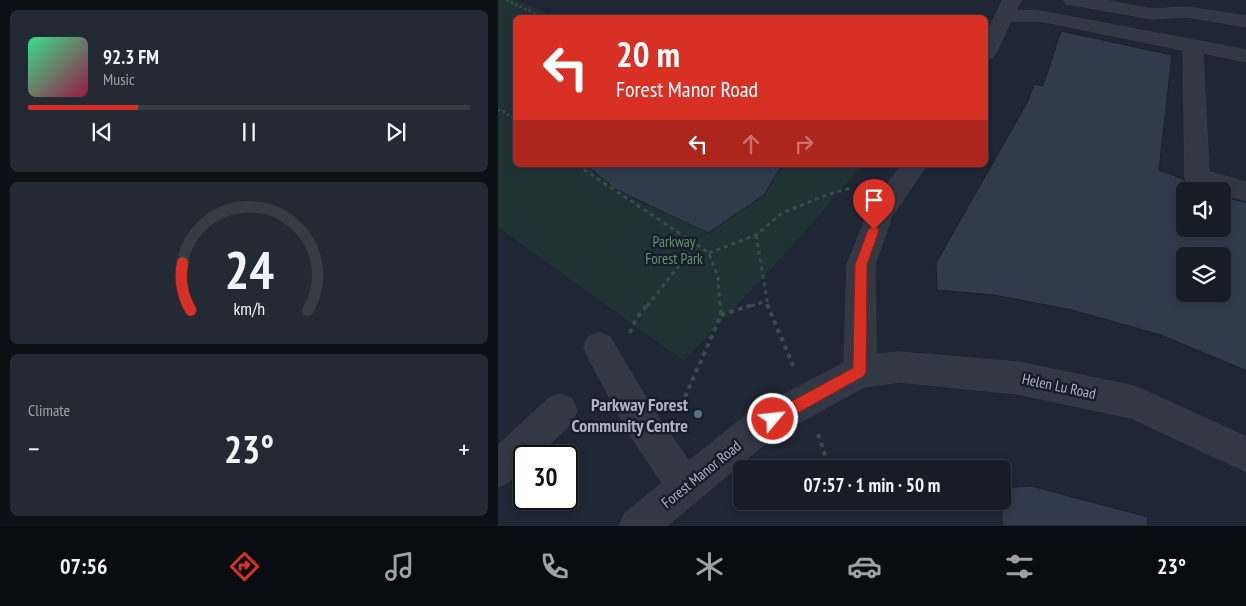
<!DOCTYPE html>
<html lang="en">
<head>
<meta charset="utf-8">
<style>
	:root { --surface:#171d27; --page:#242a33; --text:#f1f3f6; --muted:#9ea2a7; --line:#363b44; --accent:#d93025 }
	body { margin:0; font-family:"PT Sans Narrow",sans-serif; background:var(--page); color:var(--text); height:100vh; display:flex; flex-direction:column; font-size:19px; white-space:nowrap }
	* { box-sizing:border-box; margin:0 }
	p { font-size:16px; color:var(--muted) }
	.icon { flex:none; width:28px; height:28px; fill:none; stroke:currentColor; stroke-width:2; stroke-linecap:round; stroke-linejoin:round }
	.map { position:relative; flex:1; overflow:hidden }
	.panel { display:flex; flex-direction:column; gap:10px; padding:10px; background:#0d1015; width:498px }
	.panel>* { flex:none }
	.guide { position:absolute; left:15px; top:15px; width:475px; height:152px; border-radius:8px; box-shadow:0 2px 8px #0003,0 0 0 1px var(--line); background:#d93025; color:#fff; overflow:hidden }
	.fabs { position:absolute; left:678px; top:182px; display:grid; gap:10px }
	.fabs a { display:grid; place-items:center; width:55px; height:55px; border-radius:8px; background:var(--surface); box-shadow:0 2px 8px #0003,0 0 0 1px var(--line); font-size:25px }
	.speed { position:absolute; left:15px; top:445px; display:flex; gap:10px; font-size:25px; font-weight:700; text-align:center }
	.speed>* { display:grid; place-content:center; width:65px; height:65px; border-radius:50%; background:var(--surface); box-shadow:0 2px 8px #0003,0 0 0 1px var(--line); line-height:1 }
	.speed .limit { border:2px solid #111; border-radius:8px; background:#fff; color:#111 }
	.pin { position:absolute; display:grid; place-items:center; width:42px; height:42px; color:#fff; margin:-51px -21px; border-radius:50% 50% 50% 0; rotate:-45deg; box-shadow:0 0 5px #0007 }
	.pin .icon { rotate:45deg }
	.me { position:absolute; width:55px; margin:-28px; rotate:62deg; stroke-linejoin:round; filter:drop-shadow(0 0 4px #0008) }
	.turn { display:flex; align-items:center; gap:18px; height:105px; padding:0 20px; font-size:22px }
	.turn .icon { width:65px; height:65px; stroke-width:2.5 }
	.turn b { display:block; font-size:35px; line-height:42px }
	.lanes { display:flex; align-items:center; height:48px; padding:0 20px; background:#0003; justify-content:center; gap:25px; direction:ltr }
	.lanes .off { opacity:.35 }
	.big { font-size:38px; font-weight:700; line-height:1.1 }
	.panel .tile { flex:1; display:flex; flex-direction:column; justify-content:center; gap:8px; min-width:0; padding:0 18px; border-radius:8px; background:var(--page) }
	.panel .dial { align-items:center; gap:0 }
	.dial svg { height:130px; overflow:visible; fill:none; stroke:var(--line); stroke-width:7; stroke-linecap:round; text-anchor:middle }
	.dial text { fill:var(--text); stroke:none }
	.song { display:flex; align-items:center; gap:15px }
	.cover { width:60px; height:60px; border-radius:8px; background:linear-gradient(135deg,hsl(150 70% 55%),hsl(340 70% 35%)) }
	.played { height:5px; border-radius:2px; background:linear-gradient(90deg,var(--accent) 25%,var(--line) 25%) }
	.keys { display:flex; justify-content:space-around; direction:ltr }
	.heat { display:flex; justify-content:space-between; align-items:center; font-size:28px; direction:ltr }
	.trip { position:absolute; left:235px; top:460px; width:278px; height:50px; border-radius:8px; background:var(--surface); box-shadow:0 2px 8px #0003,0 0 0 1px var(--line); font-weight:700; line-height:50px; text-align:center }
	.dock { display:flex; height:80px; justify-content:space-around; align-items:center; background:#090c10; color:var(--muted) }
	.dock .icon { width:35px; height:35px }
	.dock .current { color:var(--accent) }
	.dock b { font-size:22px; color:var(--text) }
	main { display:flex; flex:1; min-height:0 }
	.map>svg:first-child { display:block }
	.green { fill:#213235 }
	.building { fill:#313b4b; stroke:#1a202b; fill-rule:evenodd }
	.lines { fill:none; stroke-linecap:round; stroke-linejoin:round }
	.minor-casing { stroke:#3c424e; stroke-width:1 }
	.path-far2 { stroke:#394b4d; stroke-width:2.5; stroke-dasharray:2.5 2.5; stroke-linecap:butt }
	.path-far1 { stroke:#394b4d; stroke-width:3; stroke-dasharray:4 4; stroke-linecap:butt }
	.path { stroke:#394b4d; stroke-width:4; stroke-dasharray:4.5 4.5; stroke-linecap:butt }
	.minor { fill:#323944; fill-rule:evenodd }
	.route { fill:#d93025; stroke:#8d1f18 }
	.service-dot { fill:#5c6f8a; stroke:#181e29; stroke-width:2 }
	.labels { text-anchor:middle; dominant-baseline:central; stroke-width:5; stroke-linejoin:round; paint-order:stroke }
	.park-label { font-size:15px; fill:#669071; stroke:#181e29 }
	.street-label { font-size:15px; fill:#acb4c2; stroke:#181e29 }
	.near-poi-label { font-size:18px; font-weight:bold; fill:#acb4c2; stroke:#181e29; text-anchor:end }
</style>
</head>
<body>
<main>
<section class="panel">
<div class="tile">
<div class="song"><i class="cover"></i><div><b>92.3 FM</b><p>Music</p></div></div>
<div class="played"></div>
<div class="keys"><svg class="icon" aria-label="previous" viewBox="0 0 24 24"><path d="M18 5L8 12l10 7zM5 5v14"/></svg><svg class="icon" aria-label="pause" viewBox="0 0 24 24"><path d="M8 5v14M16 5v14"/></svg><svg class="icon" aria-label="next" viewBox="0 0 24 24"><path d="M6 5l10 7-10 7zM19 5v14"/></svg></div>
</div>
<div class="tile dial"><svg viewBox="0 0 100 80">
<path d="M14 69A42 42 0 1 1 86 69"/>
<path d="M14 69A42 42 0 0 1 9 40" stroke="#d93025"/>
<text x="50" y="56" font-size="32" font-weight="700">24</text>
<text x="50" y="72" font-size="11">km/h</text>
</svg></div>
<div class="tile"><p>Climate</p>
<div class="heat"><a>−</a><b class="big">23°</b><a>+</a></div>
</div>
</section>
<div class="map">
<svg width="749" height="526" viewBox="0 0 749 526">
	<rect width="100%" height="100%" fill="#1f2734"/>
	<!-- green -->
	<path class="green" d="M 0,0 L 20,0 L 57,17 L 18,18 L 18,165 L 364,165 L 289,252 L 186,361 L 0,227 Z"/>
	<!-- building -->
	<g class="building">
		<path d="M 563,31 L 674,55 L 661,170 L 685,179 L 689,186 L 707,191 L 686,191 L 686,229 L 724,229 L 724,196 L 749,203 L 749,371 L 663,335 L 574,310 L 496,295 L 439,290 L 438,263 L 530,101 L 536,84 L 545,86 ZM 686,256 L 724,256 L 724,294 L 686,294 Z"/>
		<path d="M 88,165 L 284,165 L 266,195 L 210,233 L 117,189 Z"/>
		<path d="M 533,486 L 650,517 L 649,526 L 504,526 L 504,488 Z"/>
	</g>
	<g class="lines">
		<!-- minor casing -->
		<g class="minor-casing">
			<g id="minor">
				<path d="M 505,0 L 523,0 L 518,10 L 542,11 L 749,50 L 749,62 L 705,53 L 711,172 L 749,182 L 749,201 L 724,194 L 724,191 L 713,191 L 690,184 L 687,178 L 685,50 L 542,21 L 513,21 L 498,53 L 495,57 L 488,59 L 488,35 Z"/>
				<path d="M 566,0 L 605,0 L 654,9 L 689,7 L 749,16 L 749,27 L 689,17 L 654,19 L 575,5 L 569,4 Z"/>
				<path d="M 404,165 L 429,165 L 394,216 L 377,265 L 378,354 L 401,352 L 520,362 L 636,386 L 749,437 L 749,472 L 633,418 L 520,394 L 401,382 L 366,387 L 275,437 L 169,526 L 121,526 L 127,513 L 164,483 L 130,432 L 90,357 L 86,347 L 90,337 L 101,332 L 112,337 L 154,408 L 191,461 L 251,413 L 346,363 L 349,265 L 373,205 Z"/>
				<path d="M 62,394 L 74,399 L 79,411 L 74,423 L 39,456 L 26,456 L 26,468 L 12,481 L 0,487 L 0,445 L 50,399 Z"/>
			</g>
		</g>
		<!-- path-far2 -->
		<g class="path-far2">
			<path d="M 8,0 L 46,18"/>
			<path d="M 0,110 L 5,111 L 18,120"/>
		</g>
		<!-- path-far1 -->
		<g class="path-far1">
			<path d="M 79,165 L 211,253 L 220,277 L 222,306"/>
			<path d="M 361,165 L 367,168"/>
			<path d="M 258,235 L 270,306"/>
			<path d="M 211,253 L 258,235 L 284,213 L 331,194 L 353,188"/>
			<path d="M 149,306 L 198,244"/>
			<path d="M 253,306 L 268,301"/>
		</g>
		<!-- path -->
		<g class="path">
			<path d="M 269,304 L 297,370"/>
			<path d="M 223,315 L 257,304"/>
			<path d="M 132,333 L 138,319 L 150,304"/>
			<path d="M 187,397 L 223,315 L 222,304"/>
			<path d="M 320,434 L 328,458"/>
		</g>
		<!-- minor -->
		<use href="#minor" class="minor"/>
	</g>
	<!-- route -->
	<path class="route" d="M 376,225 L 381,230 L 369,265 L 368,372 L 366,376 L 280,424 L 275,426 L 270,424 L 268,419 L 270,414 L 355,368 L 357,265 L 370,230 Z"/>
	<!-- markers -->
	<circle class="service-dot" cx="200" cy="414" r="5"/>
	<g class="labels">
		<!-- park labels -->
		<g class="park-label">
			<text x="176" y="241">Parkway<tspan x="176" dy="17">Forest Park</tspan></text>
		</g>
		<!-- street labels -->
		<g class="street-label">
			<text transform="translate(561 386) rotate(12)">Helen Lu Road</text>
			<text transform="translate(203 474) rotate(-39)">Forest Manor Road</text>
		</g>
		<!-- near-poi labels -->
		<g class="near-poi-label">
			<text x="190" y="404">Parkway Forest<tspan x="190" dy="21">Community Centre</tspan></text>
		</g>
	</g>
</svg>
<div class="fabs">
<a><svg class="icon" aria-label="sound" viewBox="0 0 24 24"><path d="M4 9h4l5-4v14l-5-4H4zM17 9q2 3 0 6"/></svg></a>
<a><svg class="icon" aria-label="layers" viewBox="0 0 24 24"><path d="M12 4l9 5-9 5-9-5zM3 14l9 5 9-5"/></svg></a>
</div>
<div class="speed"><div class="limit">30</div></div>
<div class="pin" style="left:376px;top:230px;background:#d93025"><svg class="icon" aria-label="arrive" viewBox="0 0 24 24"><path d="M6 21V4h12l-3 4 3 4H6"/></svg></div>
<svg class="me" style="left:275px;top:419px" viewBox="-20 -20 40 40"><circle r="17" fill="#d93025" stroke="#fff" stroke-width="3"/><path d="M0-11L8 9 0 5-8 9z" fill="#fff"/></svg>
<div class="trip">07:57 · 1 min · 50 m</div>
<div class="guide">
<div class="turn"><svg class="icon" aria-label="left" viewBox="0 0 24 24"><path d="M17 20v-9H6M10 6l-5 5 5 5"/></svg><div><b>20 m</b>Forest Manor Road</div></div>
<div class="lanes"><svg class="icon" aria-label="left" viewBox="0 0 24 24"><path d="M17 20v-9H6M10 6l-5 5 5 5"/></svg><svg class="icon off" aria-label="ahead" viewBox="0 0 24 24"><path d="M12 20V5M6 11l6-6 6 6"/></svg><svg class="icon off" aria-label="right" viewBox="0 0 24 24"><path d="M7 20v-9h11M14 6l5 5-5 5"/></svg></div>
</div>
</div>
</main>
<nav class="dock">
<b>07:56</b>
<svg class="icon current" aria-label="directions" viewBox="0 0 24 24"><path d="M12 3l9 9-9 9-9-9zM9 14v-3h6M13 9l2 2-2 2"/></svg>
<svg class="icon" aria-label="music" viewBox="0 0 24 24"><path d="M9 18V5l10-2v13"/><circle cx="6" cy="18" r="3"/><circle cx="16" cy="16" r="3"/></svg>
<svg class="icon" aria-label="phone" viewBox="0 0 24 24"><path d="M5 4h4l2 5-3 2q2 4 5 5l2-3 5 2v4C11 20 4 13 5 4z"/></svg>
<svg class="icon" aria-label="climate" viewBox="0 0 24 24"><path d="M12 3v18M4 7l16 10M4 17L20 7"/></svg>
<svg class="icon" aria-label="car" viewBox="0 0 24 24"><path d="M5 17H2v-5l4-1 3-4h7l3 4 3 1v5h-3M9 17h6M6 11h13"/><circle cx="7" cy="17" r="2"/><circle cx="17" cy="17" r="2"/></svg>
<svg class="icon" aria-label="filters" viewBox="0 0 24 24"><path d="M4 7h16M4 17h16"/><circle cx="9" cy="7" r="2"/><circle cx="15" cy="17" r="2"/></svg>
<b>23°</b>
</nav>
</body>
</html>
